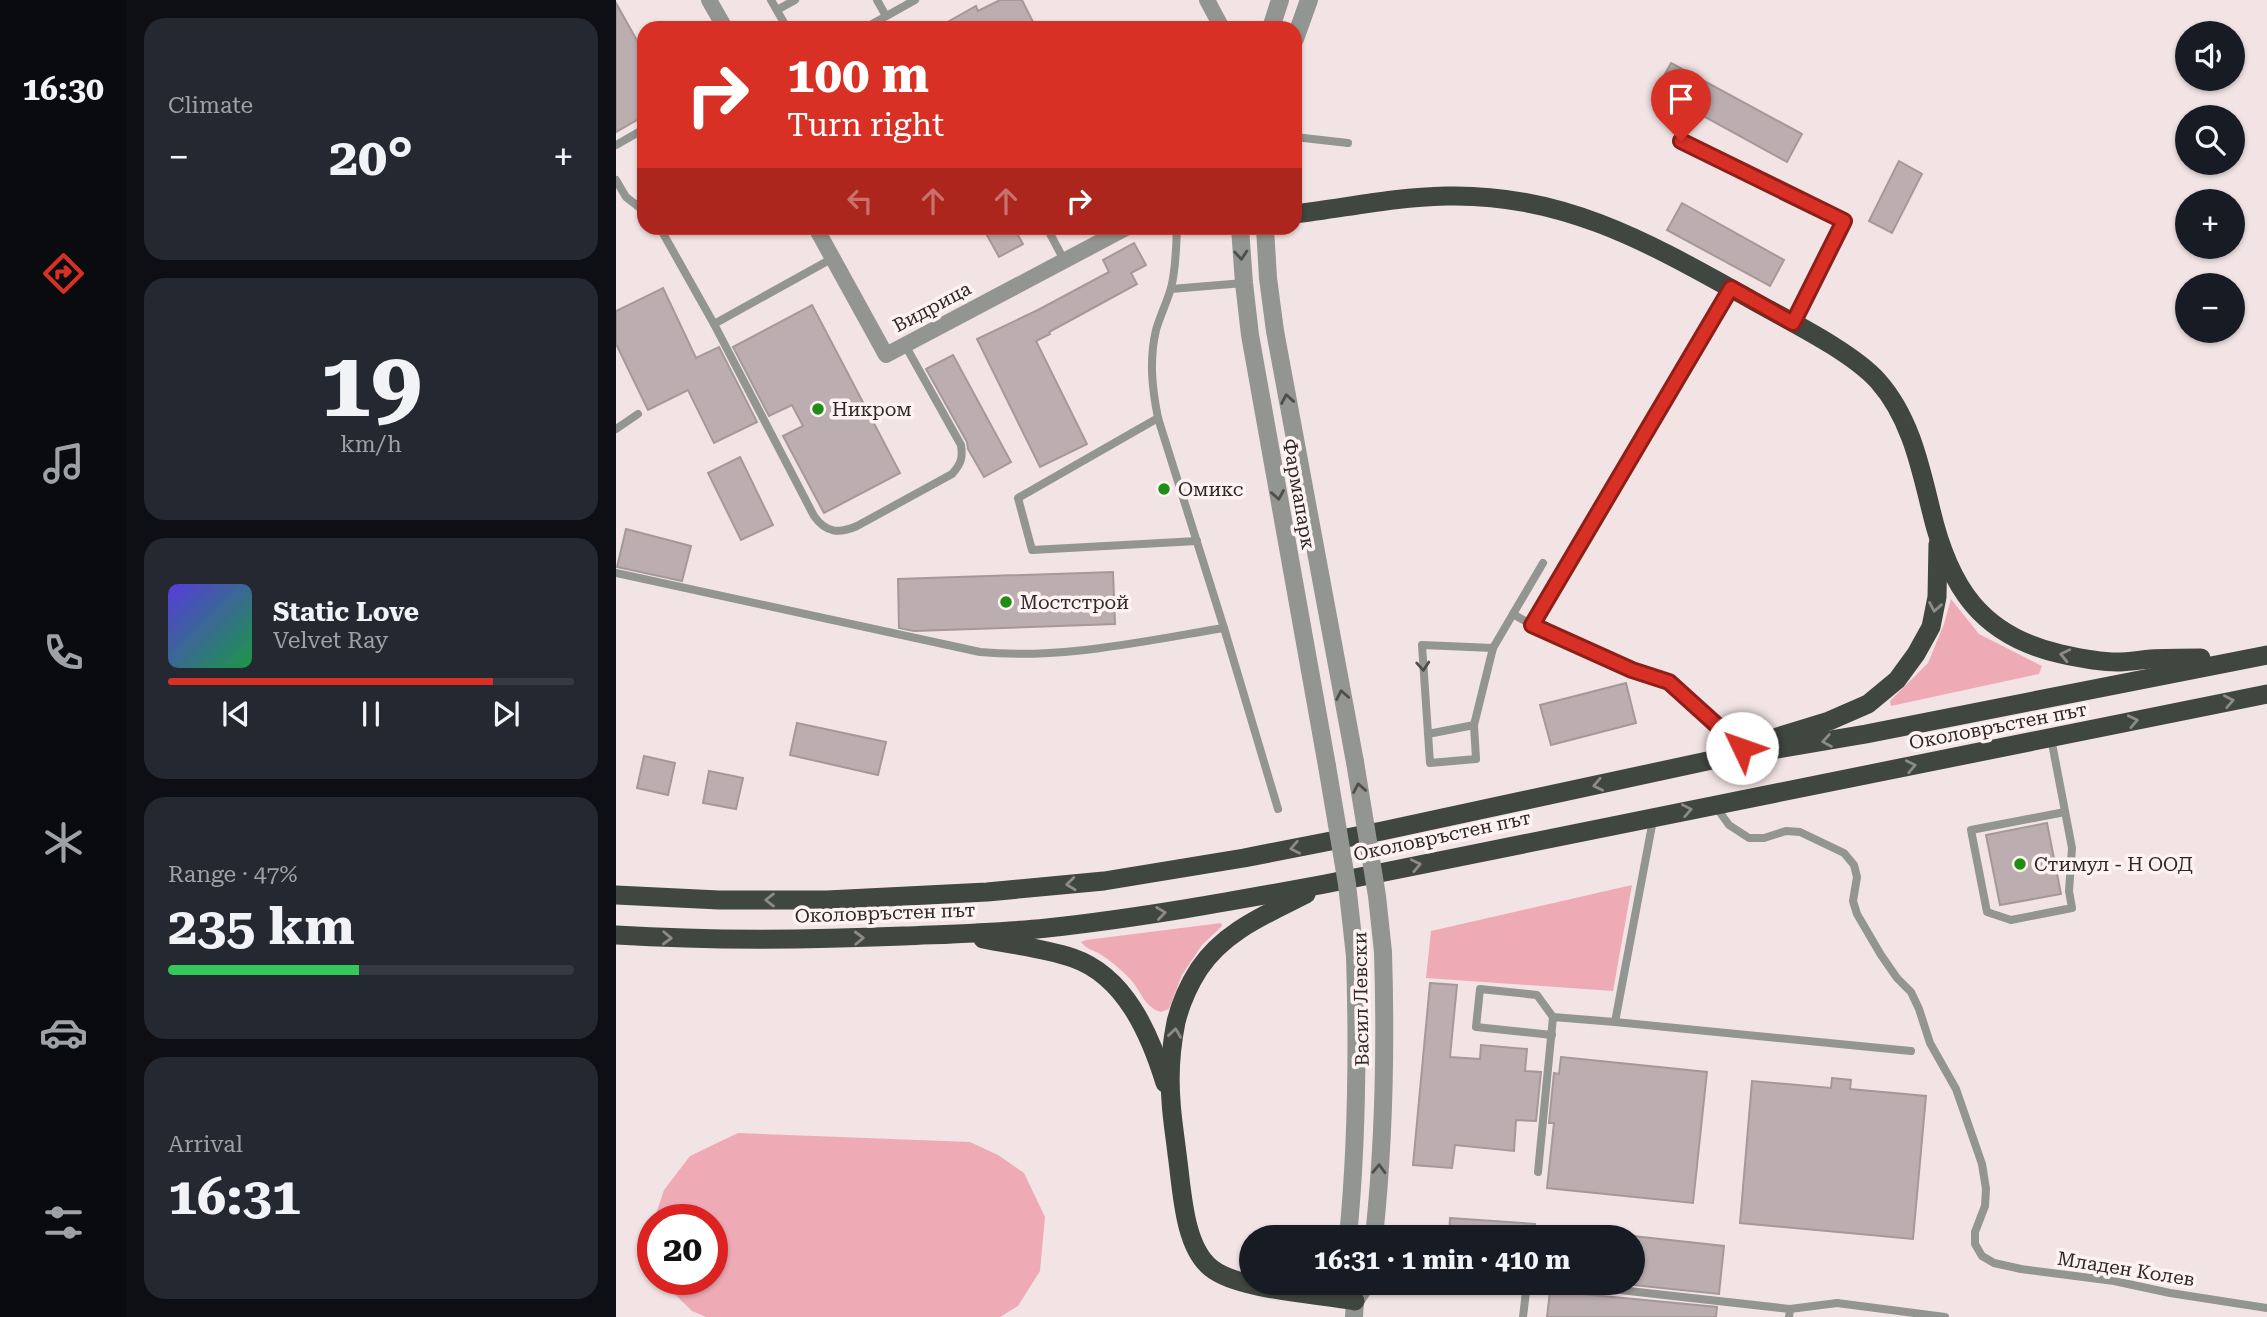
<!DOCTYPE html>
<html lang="en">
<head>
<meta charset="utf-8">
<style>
	:root { --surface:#171b24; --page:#242831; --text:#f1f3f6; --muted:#9ea1a6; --line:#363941; --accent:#d93025 }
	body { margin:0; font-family:"Roboto Serif",serif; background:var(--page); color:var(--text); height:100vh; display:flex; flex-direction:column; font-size:26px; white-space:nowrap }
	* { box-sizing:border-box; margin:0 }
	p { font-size:23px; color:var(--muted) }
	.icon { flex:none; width:38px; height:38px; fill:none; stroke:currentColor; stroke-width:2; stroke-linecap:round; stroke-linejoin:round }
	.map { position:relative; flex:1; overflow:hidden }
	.panel { display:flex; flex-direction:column; gap:18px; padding:18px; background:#0d0f14; width:490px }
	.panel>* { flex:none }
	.top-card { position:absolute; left:21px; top:21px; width:665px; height:214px; border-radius:21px; box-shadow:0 2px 5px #0004; background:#d93025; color:#fff; overflow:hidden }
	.fabs { position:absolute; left:1559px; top:21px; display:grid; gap:14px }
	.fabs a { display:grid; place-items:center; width:70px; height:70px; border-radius:50%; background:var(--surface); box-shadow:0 2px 5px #0004; font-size:35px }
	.speed { position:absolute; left:21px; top:1204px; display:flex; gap:14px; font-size:35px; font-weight:700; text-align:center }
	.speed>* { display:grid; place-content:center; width:91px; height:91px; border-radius:50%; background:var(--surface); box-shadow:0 2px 5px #0004; line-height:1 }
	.speed .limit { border:10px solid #d22; background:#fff; color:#111 }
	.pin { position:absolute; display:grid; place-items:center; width:60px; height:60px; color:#fff; margin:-72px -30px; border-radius:50% 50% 50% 0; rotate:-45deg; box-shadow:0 0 7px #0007 }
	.pin .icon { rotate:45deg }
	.me { position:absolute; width:77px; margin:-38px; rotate:312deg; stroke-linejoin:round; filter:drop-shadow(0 0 5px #0008) }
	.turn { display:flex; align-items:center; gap:24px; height:147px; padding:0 35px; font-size:32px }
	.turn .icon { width:91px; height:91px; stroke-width:2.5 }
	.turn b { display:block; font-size:49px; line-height:60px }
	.lanes { display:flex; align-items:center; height:66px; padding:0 35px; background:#0003; justify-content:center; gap:35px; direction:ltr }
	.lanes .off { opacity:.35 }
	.big { font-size:52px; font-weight:700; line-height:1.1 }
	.panel .tile { flex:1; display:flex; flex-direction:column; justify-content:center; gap:10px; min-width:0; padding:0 24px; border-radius:21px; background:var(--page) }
	.panel .dial { align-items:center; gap:0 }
	.dial b { font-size:91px; line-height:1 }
	.song { display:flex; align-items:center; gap:21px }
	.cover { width:84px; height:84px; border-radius:10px; background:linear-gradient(135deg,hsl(250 70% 55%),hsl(140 70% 35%)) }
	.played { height:7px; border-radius:4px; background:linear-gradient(90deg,var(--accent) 80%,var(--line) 80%) }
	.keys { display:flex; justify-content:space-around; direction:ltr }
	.heat { display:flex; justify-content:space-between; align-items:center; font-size:38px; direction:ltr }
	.charge { height:10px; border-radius:5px; background:linear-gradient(90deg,#34c759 47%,var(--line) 0) }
	.trip { position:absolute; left:623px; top:1225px; width:406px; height:70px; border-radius:35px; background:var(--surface); box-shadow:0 2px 5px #0004; font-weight:700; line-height:70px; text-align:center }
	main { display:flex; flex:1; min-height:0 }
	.tab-bar { display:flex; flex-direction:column; width:126px; justify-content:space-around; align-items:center; background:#090b0e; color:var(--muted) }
	.tab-bar .icon { width:49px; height:49px }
	.tab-bar .on { color:var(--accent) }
	.tab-bar b { font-size:32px; color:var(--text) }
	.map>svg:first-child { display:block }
	.green { fill:#eeabb5 }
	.building { fill:#bcaeb0; stroke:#a59899; stroke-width:2 }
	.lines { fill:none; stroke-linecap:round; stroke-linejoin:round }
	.service { stroke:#929591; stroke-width:8 }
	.minor { stroke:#929591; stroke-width:16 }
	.tertiary { stroke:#929591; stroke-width:18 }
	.trunk { stroke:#404640; stroke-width:19 }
	.tertiary-bridge { stroke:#929591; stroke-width:18 }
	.oneway { stroke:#504e4d }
	.oneway2 { stroke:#8c8b88 }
	.route-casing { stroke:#8d1f18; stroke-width:18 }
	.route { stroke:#d93025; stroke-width:12 }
	.poi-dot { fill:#1e8e15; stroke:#fef2f3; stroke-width:2.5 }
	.labels { text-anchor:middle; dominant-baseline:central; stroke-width:7; stroke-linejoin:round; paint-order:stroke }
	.street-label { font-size:19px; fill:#2d2728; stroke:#fef2f3 }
	.poi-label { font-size:19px; fill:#2d2728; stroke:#fef2f3; text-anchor:start }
</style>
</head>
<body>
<main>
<nav class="tab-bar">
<b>16:30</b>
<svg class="icon on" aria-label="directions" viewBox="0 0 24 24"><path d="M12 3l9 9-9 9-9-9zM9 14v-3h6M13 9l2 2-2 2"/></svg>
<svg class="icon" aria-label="music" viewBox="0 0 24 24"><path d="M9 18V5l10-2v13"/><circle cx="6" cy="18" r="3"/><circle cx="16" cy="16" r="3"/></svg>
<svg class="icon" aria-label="phone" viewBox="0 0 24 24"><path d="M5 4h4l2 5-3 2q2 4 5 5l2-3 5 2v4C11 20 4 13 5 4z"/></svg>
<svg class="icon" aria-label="climate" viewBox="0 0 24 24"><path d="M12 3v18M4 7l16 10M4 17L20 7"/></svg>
<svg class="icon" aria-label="car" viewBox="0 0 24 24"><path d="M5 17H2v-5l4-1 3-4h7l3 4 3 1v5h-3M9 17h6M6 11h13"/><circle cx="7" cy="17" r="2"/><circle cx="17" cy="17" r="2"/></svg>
<svg class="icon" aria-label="filters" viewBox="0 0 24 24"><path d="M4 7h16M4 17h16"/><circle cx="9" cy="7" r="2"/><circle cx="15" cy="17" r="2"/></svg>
</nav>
<section class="panel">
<div class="tile"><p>Climate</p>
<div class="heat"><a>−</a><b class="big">20°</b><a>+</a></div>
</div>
<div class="tile dial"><b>19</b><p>km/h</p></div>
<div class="tile">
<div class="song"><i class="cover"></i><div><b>Static Love</b><p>Velvet Ray</p></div></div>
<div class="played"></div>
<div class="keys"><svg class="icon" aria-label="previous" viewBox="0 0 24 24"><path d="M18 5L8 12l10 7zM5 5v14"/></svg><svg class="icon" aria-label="pause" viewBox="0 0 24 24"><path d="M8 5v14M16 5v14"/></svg><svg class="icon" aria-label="next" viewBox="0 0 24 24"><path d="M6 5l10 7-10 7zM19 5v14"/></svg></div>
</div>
<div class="tile"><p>Range · 47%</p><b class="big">235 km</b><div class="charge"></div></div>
<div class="tile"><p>Arrival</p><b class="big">16:31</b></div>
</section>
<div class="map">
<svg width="1651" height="1317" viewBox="0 0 1651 1317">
	<rect width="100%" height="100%" fill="#f2e4e5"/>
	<!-- green -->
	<g class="green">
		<path d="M 1335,599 L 1363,634 L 1426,666 L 1423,674 L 1275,706 L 1274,701 L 1312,663 L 1328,624 Z"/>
		<path d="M 1016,885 L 997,991 L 810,978 L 815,931 Z"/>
		<path d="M 605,923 L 606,926 L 586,945 L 566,975 L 553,1009 L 545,1012 C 529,1008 525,991 515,980 C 506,970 495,961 484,954 C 477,950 470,949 465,942 L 470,940 Z"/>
		<path d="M 122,1133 L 354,1142 L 382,1155 L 408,1173 L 429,1217 L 424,1271 L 402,1306 L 384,1317 L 90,1317 L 76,1311 L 43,1279 L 96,1279 L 96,1220 L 38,1220 L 48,1190 L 74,1156 Z"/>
	</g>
	<!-- building -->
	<g class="building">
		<path d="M 384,0 L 406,0 L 420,28 L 321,28 L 360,6 L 362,11 Z"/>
		<path d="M 0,3 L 28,53 L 28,116 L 0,132 Z"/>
		<path d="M 1055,63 L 1186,134 L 1171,162 L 1040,90 Z"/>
		<path d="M 1283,161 L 1306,174 L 1276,233 L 1253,221 Z"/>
		<path d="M 1066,203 L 1168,260 L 1154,286 L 1051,230 Z"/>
		<path d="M 367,228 L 398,228 L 407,244 L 383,257 Z"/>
		<path d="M 518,243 L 530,265 L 515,273 L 521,284 L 433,332 L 434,334 L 420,341 L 471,444 L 424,467 L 361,339 L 422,310 L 493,272 L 487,260 Z"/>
		<path d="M 47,288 L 80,358 L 103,347 L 141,422 L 98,443 L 72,390 L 32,410 L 0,344 L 0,311 Z"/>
		<path d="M 196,305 L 284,473 L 208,513 L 167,436 L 187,426 L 176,405 L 153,416 L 117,347 Z"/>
		<path d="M 337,355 L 395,462 L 368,477 L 352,449 L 351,442 L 310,369 Z"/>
		<path d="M 124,457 L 157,525 L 125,540 L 92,473 Z"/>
		<path d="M 10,529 L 75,546 L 66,581 L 1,567 Z"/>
		<path d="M 497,572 L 499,624 L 298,631 L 283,628 L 282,579 Z"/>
		<path d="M 1010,683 L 1020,723 L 935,745 L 924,705 Z"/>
		<path d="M 181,723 L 270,742 L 262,775 L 174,755 Z"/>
		<path d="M 28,756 L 59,763 L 52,795 L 21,788 Z"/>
		<path d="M 93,771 L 127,778 L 120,809 L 87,803 Z"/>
		<path d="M 1431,823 L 1445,894 L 1384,905 L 1370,835 Z"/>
		<path d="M 814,983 L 841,985 L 834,1057 L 864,1059 L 865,1045 L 911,1049 L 909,1071 L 925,1072 L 920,1121 L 900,1120 L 898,1151 L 839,1145 L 836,1168 L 797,1165 Z"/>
		<path d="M 945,1057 L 1091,1072 L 1077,1203 L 931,1188 L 938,1123 L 933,1123 L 938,1073 L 943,1074 Z"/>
		<path d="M 1216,1078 L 1235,1080 L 1234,1089 L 1310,1096 L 1297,1239 L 1124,1223 L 1136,1081 L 1215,1088 Z"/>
		<path d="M 834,1218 L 919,1224 L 918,1237 L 833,1237 Z"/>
		<path d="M 1017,1236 L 1108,1246 L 1103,1294 L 998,1283 L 1017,1283 Z"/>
		<path d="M 934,1291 L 1101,1307 L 1100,1317 L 931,1317 Z"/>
	</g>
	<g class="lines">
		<!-- service -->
		<g class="service">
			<path d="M 155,0 L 171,28"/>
			<path d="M 261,0 L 270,16"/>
			<path d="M 161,10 L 179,0"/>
			<path d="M 249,28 L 299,0"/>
			<path d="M 679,137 L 732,143"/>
			<path d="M 1065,140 L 1228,221 L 1177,321"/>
			<path d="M 0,145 L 28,129"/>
			<path d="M 0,180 L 10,197 L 28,211"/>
			<path d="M 44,228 L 98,324"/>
			<path d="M 431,228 L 448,260"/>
			<path d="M 217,258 L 98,324 L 198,516 C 210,533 223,534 241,526 L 336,474 C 345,464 347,458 345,445 L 289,345"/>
			<path d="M 1115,288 L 916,625 L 1016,670 L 1053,682 L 1126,748"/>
			<path d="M 555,289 L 628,283"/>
			<path d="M 542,418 L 402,498 L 416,550 L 581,541"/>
			<path d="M 0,429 L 22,414"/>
			<path d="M 0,573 L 364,652 C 445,660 527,641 608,628 L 542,418 C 536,388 533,360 540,330 C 544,316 551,302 555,288 C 560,269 560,248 561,228"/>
			<path d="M 897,614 L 916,625"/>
			<path d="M 608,628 L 662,809"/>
			<path d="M 858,725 L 877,648 L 927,563"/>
			<path d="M 812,734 L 858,725 L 860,759 L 814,763 L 806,645 L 877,648"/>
			<path d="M 1435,738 L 1456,848 L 1453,891 L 1456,908 L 1395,920 L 1371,912 L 1355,830 L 1449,812"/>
			<path d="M 1100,807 L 1113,825 L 1133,838 L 1148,838 L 1170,831 L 1184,832 L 1228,853 L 1238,865 L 1241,877 L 1237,901 L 1241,914 L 1265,955 L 1281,978 L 1295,992 L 1303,1009 L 1314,1043 L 1340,1089 L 1366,1164 L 1370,1189 L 1369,1206 L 1359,1232 L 1359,1244 L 1366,1256 L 1378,1263 L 1405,1269 L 1498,1281 L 1554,1293 L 1651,1308"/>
			<path d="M 1037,820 L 999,1022 L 1295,1051"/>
			<path d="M 936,1035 L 860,1027 L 864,989 L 921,995 L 937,1017"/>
			<path d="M 922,1172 L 937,1017 L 999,1022"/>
			<path d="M 941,1283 L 1174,1309 L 1173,1317"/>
			<path d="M 1174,1309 L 1221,1303 L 1329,1317"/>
			<path d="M 907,1317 L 911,1283"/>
		</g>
		<!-- minor -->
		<g class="minor">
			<path d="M 93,0 L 109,28"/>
			<path d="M 591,0 L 606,28"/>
			<path d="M 200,228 L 270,355 L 510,228"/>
		</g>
		<!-- tertiary -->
		<g class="tertiary">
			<path d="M 655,28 L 664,0"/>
			<path d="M 679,39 L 693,0"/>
			<path d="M 624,228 L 628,283 L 634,335 L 711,766"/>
			<path d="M 649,228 L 652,278 L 659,331 L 739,762"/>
			<path d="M 732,1237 C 741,1144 742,1050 739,956"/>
			<path d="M 758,1237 C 768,1143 770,1047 767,952"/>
			<path d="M 730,1283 L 739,1301 L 738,1317"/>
			<path d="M 739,1301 L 751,1283"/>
		</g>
		<!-- trunk -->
		<g class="trunk">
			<path d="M 679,214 C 729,208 779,197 830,196 C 948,193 1035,244 1134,299 C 1171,320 1235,351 1262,381 C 1294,417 1304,465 1315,510 C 1333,587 1365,636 1445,654 C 1463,658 1483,662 1501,662 C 1512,662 1523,660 1535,659 C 1551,658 1568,658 1585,658"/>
			<path d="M 1148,741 L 1213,721 L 1252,704 L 1281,680 L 1300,654 L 1315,627 L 1321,597 L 1322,544"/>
			<path d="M 690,894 C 651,914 608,931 583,969 C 572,986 565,1002 560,1022 C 555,1047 553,1076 555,1101 C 556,1119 559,1136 561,1154 C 566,1187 567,1246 595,1268 C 622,1290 702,1294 739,1301"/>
			<path d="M 0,895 L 103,900 L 211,900 L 371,892 L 488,881 L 628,858 L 766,831 L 1096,760 L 1250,734 L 1651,655"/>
			<path d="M 0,935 C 96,941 191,940 287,936 C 335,934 383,933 431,928 C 524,918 617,901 709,884 L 1651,694"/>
			<path d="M 367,939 C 397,945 428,948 457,958 C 509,976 534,1034 549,1083"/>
		</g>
		<!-- tertiary-bridge -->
		<g class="tertiary-bridge">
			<path d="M 739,762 L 761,896 L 767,952"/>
			<path d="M 711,766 L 731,884 L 739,956"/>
		</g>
	</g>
	<!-- one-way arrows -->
	<defs><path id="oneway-chevron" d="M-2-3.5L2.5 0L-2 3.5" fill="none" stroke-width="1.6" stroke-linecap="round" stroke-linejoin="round" transform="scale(1.75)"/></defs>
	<g class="oneway">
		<use href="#oneway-chevron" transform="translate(625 255) rotate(86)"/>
		<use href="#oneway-chevron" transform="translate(671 399) rotate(-100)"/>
		<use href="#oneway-chevron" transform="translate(662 495) rotate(80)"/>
		<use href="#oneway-chevron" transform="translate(807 666) rotate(86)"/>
		<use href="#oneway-chevron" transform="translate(726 695) rotate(-101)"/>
		<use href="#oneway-chevron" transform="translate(743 788) rotate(-100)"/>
		<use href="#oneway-chevron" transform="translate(763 1169) rotate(-88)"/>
	</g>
	<g class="oneway2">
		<use href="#oneway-chevron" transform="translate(1319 607) rotate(100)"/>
		<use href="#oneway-chevron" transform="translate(1449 655) rotate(-167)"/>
		<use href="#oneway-chevron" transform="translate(1613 701) rotate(-11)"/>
		<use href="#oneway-chevron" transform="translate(1517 721) rotate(-12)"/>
		<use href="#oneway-chevron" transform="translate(1211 741) rotate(170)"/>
		<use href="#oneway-chevron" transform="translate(1295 766) rotate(-11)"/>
		<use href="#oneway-chevron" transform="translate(982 785) rotate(168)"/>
		<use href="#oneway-chevron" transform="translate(1071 810) rotate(-11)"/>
		<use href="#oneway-chevron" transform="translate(679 848) rotate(169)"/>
		<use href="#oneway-chevron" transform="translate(800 865) rotate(-12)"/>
		<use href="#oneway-chevron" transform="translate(455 884) rotate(174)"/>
		<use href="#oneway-chevron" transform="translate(154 900) rotate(-180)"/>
		<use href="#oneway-chevron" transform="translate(545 913) rotate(-8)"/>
		<use href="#oneway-chevron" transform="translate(51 938) rotate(2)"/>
		<use href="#oneway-chevron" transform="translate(243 938) rotate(-2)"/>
		<use href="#oneway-chevron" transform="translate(559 1033) rotate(-82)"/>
	</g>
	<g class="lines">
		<!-- route casing -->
		<g class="route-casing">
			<path id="route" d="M 1065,141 L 1228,221 L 1177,323 L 1115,288 L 916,625 L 1016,670 L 1053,682 L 1126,748"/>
		</g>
		<!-- route -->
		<use href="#route" class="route"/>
	</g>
	<!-- markers -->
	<g class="poi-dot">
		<circle cx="202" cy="409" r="7"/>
		<circle cx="548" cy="489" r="7"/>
		<circle cx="390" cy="602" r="7"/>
		<circle cx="1404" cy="864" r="7"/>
	</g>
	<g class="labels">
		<!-- street labels -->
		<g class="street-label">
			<text transform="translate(316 307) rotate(-28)">Видрица</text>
			<text transform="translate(683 494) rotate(80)">Фармапарк</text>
			<text transform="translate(1382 726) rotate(-11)">Околовръстен път</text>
			<text transform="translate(826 836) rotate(-12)">Околовръстен път</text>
			<text transform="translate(269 913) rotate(-2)">Околовръстен път</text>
			<text transform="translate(745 999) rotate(-91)">Васил Левски</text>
			<text transform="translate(1510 1269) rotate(9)">Младен Колев</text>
		</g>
		<!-- poi labels -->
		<g class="poi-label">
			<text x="216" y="409">Никром</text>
			<text x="562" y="489">Омикс</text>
			<text x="404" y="602">Мостстрой</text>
			<text x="1418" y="864">Стимул - Н ООД</text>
		</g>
	</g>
</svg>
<div class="fabs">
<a><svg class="icon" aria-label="sound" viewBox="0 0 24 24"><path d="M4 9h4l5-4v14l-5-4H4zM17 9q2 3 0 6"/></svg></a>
<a><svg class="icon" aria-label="search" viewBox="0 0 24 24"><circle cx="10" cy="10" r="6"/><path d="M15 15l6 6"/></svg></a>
<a>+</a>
<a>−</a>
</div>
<div class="speed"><div class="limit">20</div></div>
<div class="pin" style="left:1065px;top:141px;background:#d93025"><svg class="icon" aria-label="arrive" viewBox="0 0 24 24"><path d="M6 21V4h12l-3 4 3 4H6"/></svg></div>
<svg class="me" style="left:1126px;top:748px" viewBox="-20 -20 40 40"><circle r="19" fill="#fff"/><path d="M0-13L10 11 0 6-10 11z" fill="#d93025"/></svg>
<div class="trip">16:31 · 1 min · 410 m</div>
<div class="top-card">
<div class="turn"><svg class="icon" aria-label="right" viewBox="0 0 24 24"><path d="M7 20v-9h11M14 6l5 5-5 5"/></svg><div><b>100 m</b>Turn right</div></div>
<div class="lanes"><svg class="icon off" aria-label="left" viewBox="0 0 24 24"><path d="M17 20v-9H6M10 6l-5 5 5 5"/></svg><svg class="icon off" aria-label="ahead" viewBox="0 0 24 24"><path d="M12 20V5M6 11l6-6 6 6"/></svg><svg class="icon off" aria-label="ahead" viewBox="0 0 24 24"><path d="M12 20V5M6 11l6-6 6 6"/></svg><svg class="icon" aria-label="right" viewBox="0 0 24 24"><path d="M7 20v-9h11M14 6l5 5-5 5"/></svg></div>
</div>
</div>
</main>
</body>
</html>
